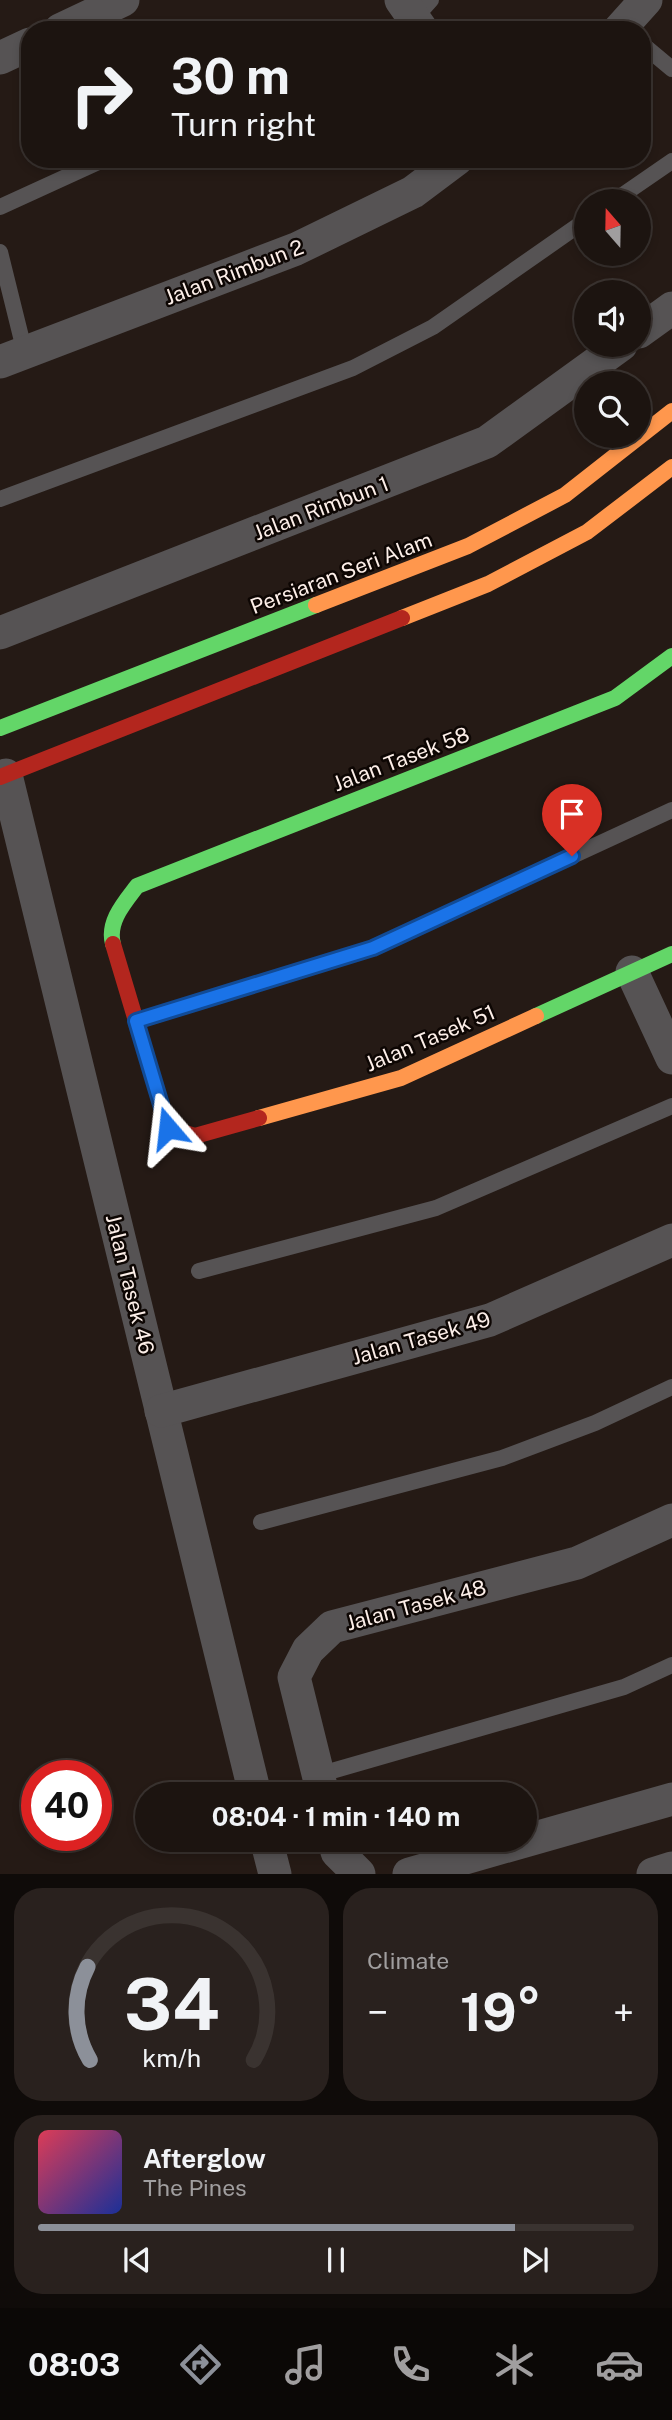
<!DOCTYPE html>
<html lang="en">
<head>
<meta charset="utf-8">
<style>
	:root { --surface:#1c1410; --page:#29211e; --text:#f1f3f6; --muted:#a09e9f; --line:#3a3330; --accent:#8c9099 }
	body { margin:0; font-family:"Public Sans",sans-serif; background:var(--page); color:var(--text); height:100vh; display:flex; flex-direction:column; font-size:26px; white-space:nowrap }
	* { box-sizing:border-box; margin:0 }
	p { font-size:23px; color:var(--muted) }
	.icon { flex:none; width:38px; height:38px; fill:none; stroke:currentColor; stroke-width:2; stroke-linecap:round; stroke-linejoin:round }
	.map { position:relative; height:1874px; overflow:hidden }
	.sheet { display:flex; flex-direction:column; gap:14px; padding:14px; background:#0f0b09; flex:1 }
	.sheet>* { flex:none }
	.guide { position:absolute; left:21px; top:21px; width:630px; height:147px; border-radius:28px; box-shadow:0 4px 10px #0003,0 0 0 2px var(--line); background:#1c1410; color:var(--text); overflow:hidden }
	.needle { width:46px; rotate:340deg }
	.fabs { position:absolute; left:574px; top:189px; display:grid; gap:14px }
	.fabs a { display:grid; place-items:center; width:77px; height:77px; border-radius:50%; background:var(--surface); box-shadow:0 4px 10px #0003,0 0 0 2px var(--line); font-size:35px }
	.speed { position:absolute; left:21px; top:1760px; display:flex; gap:14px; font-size:35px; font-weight:700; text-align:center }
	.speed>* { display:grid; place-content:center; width:91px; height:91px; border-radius:50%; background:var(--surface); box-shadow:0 4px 10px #0003,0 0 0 2px var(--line); line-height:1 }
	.speed .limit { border:10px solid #d22; background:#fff; color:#111 }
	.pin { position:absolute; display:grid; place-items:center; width:60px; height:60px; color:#fff; margin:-72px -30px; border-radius:50% 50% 50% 0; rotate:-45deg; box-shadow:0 0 7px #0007 }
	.pin .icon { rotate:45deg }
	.me { position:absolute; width:77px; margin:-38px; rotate:343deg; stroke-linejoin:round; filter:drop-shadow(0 0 5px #0008) }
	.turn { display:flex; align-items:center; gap:24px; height:147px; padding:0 35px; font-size:32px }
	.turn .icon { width:91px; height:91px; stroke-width:2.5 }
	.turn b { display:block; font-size:49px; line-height:60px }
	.big { font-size:52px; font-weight:700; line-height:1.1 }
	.sheet .card { flex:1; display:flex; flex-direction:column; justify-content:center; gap:10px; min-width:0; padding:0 24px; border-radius:28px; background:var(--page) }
	.sheet .dial { align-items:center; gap:0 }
	.dial svg { height:182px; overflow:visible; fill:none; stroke:var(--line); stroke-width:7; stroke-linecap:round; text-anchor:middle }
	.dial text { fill:var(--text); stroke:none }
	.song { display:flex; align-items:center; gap:21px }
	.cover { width:84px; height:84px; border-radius:10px; background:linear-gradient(135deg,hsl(350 70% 55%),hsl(230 70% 35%)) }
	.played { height:7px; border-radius:4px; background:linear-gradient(90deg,var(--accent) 80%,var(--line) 80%) }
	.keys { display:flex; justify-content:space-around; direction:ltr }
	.heat { display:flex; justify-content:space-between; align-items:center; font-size:38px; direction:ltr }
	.sheet .tiles { flex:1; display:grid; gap:14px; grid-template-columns:1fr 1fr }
	.card:last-child { grid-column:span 2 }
	.trip { position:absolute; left:135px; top:1782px; width:402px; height:70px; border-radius:35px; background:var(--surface); box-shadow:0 4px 10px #0003,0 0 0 2px var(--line); font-weight:700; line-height:70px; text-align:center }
	.menu { display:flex; height:112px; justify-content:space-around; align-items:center; background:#0b0806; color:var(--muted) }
	.menu .icon { width:49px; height:49px }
	.menu .selected { color:var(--accent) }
	.menu b { font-size:32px; color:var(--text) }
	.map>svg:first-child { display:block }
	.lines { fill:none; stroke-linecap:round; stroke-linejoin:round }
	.lane { stroke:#565354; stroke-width:16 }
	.street { stroke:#565354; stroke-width:33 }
	.fast { stroke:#63d668; stroke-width:16 }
	.slow { stroke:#ff974d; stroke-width:16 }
	.jam { stroke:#b3261e; stroke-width:16 }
	.route-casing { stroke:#114b97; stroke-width:18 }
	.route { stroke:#1a73e8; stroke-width:12 }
	.labels { text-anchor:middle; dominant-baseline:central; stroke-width:5; stroke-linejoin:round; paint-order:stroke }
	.street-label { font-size:21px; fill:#fceee8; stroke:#0d0603 }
</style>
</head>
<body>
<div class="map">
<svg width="672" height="1874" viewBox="0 0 672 1874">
	<rect width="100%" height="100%" fill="#251a15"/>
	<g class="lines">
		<!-- lane -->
		<g class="lane">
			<path d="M 390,30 L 414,19 L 431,0"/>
			<path d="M 642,44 L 672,69"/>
			<path d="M 614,201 L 672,161"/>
			<path d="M 0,207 L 105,159"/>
			<path d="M 0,252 L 25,353"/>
			<path d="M 0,499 L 353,368 L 433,327 L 586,220"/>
			<path d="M 137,1021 L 373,948 L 672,810"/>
			<path d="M 199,1271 L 436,1208 L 672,1106"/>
			<path d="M 261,1522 L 502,1458 L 595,1423 L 672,1387"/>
			<path d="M 318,1775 L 624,1687 L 672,1665"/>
		</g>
		<!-- street -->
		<g class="street">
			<path d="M 401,0 L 422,30"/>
			<path d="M 60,30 L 123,0"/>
			<path d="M 619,30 L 646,0"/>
			<path d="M 0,58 L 30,44"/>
			<path d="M 639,332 L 672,308"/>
			<path d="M 0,362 L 296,249 L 413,192 L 457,159"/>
			<path d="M 0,633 L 487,442 L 621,345"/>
			<path d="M 6,775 L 255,1794"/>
			<path d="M 632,972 L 672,1058"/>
			<path d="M 161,1411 L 490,1320 L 672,1240"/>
			<path d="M 323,1794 L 294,1677 L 308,1650 L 332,1627 L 577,1563 L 672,1520"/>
			<path d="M 266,1839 L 275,1874"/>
			<path d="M 334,1839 L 337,1852 L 359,1874"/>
			<path d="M 409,1874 L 672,1799"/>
			<path d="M 653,1874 L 672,1868"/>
		</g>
		<!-- fast -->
		<g class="fast">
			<path d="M 0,728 L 316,605"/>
			<path d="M 113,944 C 107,922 124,903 137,886 L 615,698 L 672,656"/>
			<path d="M 536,1016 L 672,954"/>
		</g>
		<!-- slow -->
		<g class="slow">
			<path d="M 316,605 L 468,546 L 565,495 L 672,411"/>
			<path d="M 402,618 L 488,584 L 587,532 L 672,467"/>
			<path d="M 259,1118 L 401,1078 L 536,1016"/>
		</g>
		<!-- jam -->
		<g class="jam">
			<path d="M 0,777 L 402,618"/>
			<path d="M 113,944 L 168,1128 L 195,1136 L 259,1118"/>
		</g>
	</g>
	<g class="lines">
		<!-- route casing -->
		<g class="route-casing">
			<path id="route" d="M 168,1128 L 136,1021 L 373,948 L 572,856"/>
		</g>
		<!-- route -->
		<use href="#route" class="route"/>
	</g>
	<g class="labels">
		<!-- street labels -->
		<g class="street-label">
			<text transform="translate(234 272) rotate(-21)">Jalan Rimbun 2</text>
			<text transform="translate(321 508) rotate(-21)">Jalan Rimbun 1</text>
			<text transform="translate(341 573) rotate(-21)">Persiaran Seri Alam</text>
			<text transform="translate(401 759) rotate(-21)">Jalan Tasek 58</text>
			<text transform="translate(430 1038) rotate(-23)">Jalan Tasek 51</text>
			<text transform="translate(130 1284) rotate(76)">Jalan Tasek 46</text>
			<text transform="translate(421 1338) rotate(-16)">Jalan Tasek 49</text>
			<text transform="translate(416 1605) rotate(-15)">Jalan Tasek 48</text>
		</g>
	</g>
</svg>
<div class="fabs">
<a><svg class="needle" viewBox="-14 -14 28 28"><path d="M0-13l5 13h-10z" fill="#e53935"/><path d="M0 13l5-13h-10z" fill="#a09e9f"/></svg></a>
<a><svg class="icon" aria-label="sound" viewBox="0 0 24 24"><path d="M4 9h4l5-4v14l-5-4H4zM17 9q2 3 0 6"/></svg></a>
<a><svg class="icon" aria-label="search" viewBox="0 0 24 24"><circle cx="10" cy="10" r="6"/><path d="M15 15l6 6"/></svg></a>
</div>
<div class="speed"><div class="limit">40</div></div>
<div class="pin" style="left:572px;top:856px;background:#d93025"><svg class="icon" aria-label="arrive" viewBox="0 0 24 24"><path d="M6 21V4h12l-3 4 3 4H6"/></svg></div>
<svg class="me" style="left:168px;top:1128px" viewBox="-20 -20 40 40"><path d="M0-17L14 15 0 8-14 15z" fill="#1a73e8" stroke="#fff" stroke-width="4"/></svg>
<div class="trip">08:04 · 1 min · 140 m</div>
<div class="guide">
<div class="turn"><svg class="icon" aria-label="right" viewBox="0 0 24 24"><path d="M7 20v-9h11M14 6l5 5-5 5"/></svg><div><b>30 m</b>Turn right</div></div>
</div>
</div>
<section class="sheet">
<div class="tiles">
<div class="card dial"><svg viewBox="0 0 100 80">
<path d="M14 69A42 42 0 1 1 86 69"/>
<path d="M14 69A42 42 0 0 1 13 28" stroke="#8c9099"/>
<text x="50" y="56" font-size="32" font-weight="700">34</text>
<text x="50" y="72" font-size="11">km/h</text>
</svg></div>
<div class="card"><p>Climate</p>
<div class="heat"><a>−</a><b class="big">19°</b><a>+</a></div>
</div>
<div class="card">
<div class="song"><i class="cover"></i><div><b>Afterglow</b><p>The Pines</p></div></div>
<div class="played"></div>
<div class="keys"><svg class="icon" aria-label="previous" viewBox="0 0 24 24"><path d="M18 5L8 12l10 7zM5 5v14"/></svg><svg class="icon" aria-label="pause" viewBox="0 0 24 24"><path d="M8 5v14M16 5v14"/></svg><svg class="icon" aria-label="next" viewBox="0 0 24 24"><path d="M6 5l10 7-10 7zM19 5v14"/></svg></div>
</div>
</div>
</section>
<nav class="menu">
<b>08:03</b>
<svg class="icon selected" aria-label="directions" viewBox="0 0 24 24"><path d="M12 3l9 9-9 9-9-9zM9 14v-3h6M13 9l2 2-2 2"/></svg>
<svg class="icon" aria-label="music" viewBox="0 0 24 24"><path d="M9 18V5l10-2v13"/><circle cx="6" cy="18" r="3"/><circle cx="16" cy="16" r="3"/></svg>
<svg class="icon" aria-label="phone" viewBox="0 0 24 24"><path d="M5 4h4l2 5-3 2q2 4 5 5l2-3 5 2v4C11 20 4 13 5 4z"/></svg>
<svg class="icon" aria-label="climate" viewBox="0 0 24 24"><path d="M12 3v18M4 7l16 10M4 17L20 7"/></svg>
<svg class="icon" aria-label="car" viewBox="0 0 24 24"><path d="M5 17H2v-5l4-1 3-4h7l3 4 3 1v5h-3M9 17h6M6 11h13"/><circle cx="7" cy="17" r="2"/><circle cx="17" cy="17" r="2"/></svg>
</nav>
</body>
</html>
